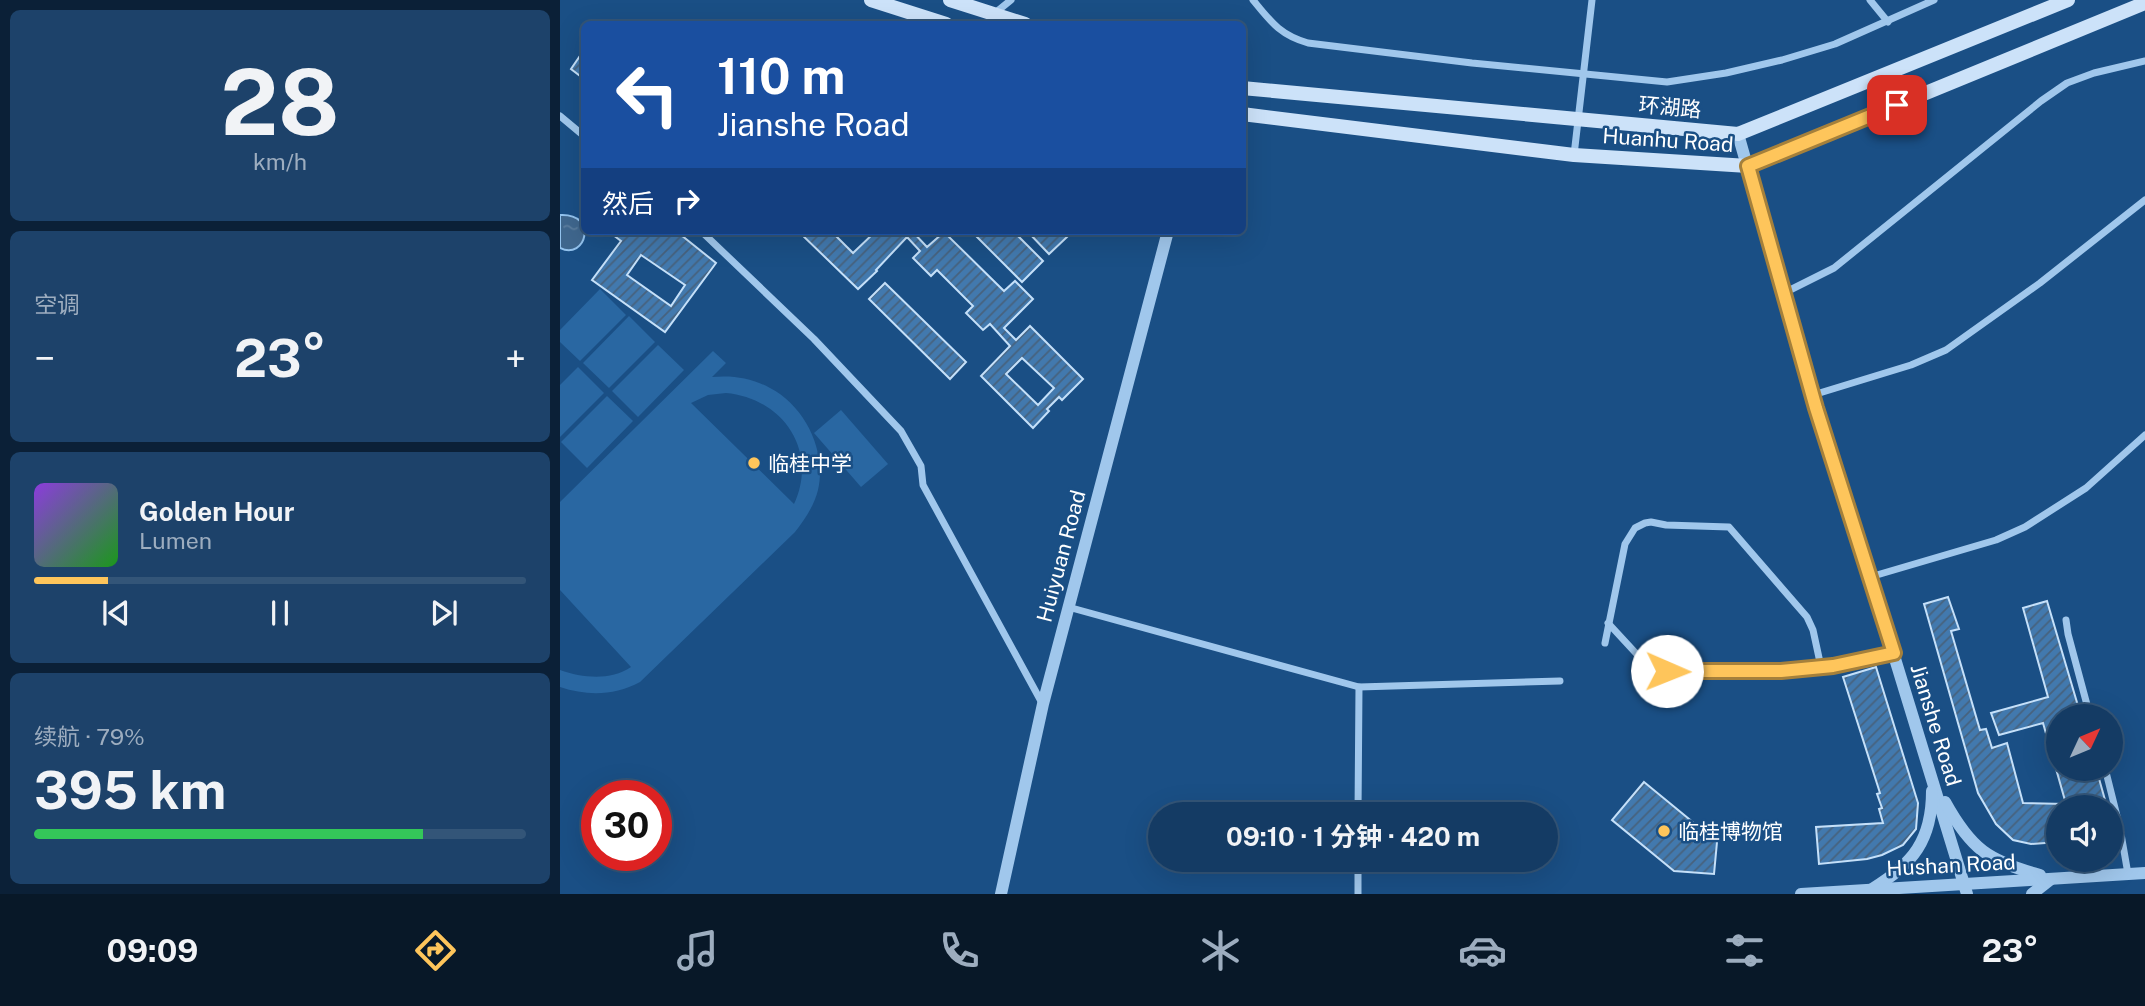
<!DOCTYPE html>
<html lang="zh">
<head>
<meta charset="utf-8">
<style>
	:root { --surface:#143b64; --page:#1d426a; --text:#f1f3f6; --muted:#9dadbf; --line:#335578; --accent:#fec55b }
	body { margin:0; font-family:"Public Sans","Noto Sans SC",sans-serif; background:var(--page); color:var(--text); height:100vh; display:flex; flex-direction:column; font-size:26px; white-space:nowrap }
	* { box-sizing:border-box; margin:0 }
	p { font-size:23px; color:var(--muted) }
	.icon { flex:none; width:38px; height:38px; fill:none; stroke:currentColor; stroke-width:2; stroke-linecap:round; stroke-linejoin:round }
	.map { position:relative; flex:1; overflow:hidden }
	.sheet { display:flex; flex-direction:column; gap:10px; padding:10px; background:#0b2037; width:560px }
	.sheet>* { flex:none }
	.top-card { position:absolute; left:21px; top:21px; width:665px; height:214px; border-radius:10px; box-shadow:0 7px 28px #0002,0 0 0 2px var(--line); background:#1a4fa0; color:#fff; overflow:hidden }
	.needle { width:46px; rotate:46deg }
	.controls { position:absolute; left:1486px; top:704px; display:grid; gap:14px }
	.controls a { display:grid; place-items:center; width:77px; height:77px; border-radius:50%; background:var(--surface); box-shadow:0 7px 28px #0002,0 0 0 2px var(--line); font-size:35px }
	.speed { position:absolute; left:21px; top:780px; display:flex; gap:14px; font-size:35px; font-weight:700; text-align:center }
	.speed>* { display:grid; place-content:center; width:91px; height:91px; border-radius:50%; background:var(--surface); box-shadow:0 7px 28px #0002,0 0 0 2px var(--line); line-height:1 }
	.speed .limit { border:10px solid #d22; background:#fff; color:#111 }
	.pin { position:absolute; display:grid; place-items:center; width:60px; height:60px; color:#fff; margin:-30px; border-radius:14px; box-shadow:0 4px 10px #0006 }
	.me { position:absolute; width:77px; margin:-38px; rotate:91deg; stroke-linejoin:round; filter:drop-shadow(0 0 5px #0008) }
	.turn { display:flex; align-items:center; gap:24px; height:147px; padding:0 21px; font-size:32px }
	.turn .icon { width:91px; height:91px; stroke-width:2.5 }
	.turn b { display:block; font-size:49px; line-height:60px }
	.then { display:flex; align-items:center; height:66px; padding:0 21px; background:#0003; gap:14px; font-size:26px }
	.big { font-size:52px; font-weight:700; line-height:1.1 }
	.sheet .card { flex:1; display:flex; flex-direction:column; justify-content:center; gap:10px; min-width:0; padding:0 24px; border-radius:10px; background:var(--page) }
	.sheet .dial { align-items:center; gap:0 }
	.dial b { font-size:91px; line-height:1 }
	.song { display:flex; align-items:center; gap:21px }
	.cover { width:84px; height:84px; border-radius:10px; background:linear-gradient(135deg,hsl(270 70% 55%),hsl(120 70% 35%)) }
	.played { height:7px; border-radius:4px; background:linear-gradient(90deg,var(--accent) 15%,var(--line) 15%) }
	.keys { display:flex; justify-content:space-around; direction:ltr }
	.heat { display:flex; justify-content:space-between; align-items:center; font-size:38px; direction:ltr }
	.charge { height:10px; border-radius:5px; background:linear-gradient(90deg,#34c759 79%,var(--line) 0) }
	.trip { position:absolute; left:588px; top:802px; width:410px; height:70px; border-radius:35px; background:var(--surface); box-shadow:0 7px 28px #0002,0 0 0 2px var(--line); font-weight:700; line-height:70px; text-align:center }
	.dock { display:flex; height:112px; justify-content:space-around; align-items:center; background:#081828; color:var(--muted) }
	.dock .icon { width:49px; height:49px }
	.dock .current { color:var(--accent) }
	.dock b { font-size:32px; color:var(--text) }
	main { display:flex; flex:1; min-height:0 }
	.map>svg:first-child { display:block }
	.pitch { fill:#2967a2; fill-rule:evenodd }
	.water { fill:url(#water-ripples); stroke:#93c3ee; stroke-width:2 }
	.building { fill:url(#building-hatch); stroke:#c5e0f9; stroke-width:2; fill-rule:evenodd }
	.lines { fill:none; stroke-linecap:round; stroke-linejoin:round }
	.minor { stroke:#a0c7ec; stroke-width:7 }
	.tertiary { stroke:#a0c7ec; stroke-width:12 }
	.secondary { stroke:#cce2f9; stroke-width:14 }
	.route-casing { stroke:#a5803b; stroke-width:18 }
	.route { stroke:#fec55b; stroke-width:12 }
	.poi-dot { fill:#fec55b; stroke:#1a4f85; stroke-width:2.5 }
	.labels { text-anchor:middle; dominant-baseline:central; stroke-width:5; stroke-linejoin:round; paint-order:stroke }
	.street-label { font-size:21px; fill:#fff; stroke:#1a4f85 }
	.poi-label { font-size:21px; fill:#fff; stroke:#1a4f85; text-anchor:start }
</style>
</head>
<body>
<main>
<section class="sheet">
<div class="card dial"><b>28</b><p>km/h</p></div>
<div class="card"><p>空调</p>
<div class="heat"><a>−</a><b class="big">23°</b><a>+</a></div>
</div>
<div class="card">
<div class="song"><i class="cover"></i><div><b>Golden Hour</b><p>Lumen</p></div></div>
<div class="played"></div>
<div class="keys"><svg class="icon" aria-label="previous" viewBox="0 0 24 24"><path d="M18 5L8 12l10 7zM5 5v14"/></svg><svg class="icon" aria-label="pause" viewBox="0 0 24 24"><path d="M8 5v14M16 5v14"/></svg><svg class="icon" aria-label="next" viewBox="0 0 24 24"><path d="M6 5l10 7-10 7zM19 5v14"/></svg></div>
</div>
<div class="card"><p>续航 · 79%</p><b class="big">395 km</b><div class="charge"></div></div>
</section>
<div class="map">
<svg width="1585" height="894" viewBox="0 0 1585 894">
	<defs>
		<pattern id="water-ripples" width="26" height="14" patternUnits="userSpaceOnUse" patternTransform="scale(1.75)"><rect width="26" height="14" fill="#3f678e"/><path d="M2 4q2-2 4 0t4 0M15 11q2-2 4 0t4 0" fill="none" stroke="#5c7e9f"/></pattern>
		<pattern id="building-hatch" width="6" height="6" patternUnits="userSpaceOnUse" patternTransform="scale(1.75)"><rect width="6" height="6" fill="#4279ae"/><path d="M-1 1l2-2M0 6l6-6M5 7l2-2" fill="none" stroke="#47627d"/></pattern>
	</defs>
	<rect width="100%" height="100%" fill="#1a4f85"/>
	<!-- pitch -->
	<g class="pitch">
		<path d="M 40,289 L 66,315 L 20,361 L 0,342 L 0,330 Z"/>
		<path d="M 69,316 L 95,342 L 49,388 L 23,363 Z"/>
		<path d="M 98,345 L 124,370 L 78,417 L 52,391 Z"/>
		<path d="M 153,351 L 166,363 L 152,377 C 173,375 192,378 210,388 C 245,406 267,451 258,490 C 254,506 245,519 235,532 L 80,682 C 54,696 27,696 0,687 L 0,670 C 23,678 50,681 71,667 L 0,590 L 0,502 ZM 166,393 C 222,398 259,450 234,504 L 131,403 L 148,395 Z"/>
		<path d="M 18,367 L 44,393 L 0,437 L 0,385 Z"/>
		<path d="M 47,396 L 73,421 L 27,468 L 1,442 Z"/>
		<path d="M 281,410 L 328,464 L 301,487 L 254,433 Z"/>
	</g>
	<!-- water -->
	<path class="water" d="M 0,215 C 39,213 26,261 0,248 Z"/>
	<!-- building -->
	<g class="building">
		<path d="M 24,50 L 24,79 L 11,69 Z"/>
		<path d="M 57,231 L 116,231 L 156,263 L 105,332 L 32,280 L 61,241 L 53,235 ZM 81,255 L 125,285 L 111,306 L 67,275 Z"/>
		<path d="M 238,231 L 271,231 L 293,253 L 316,231 L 352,231 L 367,247 L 384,232 L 444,291 L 455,281 L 473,299 L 444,328 L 456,340 L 470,326 L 523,379 L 502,400 L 499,397 L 487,409 L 489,411 L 473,428 L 421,376 L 450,346 L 430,324 L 423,330 L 406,313 L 413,306 L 377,270 L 371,276 L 353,258 L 360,251 L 347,237 L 316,270 L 317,271 L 298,289 ZM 462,358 L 494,388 L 478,405 L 446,374 Z"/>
		<path d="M 411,231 L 453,231 L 483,261 L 462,282 Z"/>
		<path d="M 467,231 L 501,231 L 507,237 L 489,254 Z"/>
		<path d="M 325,283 L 406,362 L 390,379 L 309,299 Z"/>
		<path d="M 1388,597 L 1399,629 L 1391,631 L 1420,730 L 1426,729 L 1432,748 L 1447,743 L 1463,803 L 1506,804 L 1483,723 L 1439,735 L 1431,713 L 1488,697 L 1463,608 L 1487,601 L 1521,716 L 1498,716 L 1498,768 L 1536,768 L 1547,807 L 1498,807 L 1498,842 L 1471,844 L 1453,840 L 1436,824 L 1418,793 L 1364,604 Z"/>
		<path d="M 1316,667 L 1358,803 L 1356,829 L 1343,845 L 1322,855 L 1307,859 L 1259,864 L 1256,827 L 1323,823 L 1319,809 L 1322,808 L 1317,794 L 1320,793 L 1283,677 Z"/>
		<path d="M 1084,782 L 1157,842 L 1154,874 L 1114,871 L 1052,820 Z"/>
	</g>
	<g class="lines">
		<!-- minor -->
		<g class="minor">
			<path d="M 693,0 C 711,22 720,35 748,43 L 912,63 L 1107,82 L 1166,73 L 1222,60 L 1275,44 L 1374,0"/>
			<path d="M 1310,0 L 1328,22"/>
			<path d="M 435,13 L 451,0"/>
			<path d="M 0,116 L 24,136"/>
			<path d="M 1014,155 L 1032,0"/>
			<path d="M 141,231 L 254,339 L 341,431 L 361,466 L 363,485 L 482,703"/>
			<path d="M 1224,293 L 1274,268 L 1481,101 L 1507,83 L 1534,73 L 1585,61"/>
			<path d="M 1253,395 L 1351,365 L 1386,350 L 1480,283 L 1585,200"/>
			<path d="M 1310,577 L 1436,540 L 1465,527 L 1526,488 L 1585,435"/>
			<path d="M 508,607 L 799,687 L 1000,681"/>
			<path d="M 1506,620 L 1508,634 L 1530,716"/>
			<path d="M 1048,623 L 1096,675 L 1107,671 L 1117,670 L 1221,671 L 1273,666 L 1334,654"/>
			<path d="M 1045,643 L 1065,544 L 1075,528 L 1085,523 L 1091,522 L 1106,525 L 1169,527 L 1247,617 L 1253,630 L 1261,667"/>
			<path d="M 1545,768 L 1560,828 L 1568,874"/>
			<path d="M 798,814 L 799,687"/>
			<path d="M 798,859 L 798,894"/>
		</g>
		<!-- tertiary -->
		<g class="tertiary">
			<path d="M 1178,134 L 1256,408 L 1310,577 L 1407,894"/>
			<path d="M 1385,802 C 1411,849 1428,861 1480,875"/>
			<path d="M 1312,889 C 1353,864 1372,840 1372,791"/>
			<path d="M 441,894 L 483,704 L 608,231"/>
			<path d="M 1241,894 L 1585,873"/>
			<path d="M 1472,894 L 1491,879"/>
		</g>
		<!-- secondary -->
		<g class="secondary">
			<path d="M 311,0 L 386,24"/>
			<path d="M 390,0 L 465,24"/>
			<path d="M 682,88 L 1178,134 L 1508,0"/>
			<path d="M 682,114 L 1014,155 L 1188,166 L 1585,3"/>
		</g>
	</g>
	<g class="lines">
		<!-- route casing -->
		<g class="route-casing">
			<path id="route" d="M 1107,671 L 1221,671 L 1273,666 L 1334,653 L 1256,408 L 1188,166 L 1337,105"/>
		</g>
		<!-- route -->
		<use href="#route" class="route"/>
	</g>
	<!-- markers -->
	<g class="poi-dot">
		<circle cx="194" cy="463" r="7"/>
		<circle cx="1104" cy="831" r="7"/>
	</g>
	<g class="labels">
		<!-- street labels -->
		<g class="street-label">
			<text transform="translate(1110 107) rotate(5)">环湖路</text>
			<text transform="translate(1108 140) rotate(4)">Huanhu Road</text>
			<text transform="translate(501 556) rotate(-75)">Huiyuan Road</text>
			<text transform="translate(1376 725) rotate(73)">Jianshe Road</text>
			<text transform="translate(1391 865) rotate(-3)">Hushan Road</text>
		</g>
		<!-- poi labels -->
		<g class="poi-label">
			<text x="208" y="463">临桂中学</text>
			<text x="1118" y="831">临桂博物馆</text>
		</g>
	</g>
</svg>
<div class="controls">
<a><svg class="needle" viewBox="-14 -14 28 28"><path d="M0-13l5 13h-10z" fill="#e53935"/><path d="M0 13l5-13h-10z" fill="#9dadbf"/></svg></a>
<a><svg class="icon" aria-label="sound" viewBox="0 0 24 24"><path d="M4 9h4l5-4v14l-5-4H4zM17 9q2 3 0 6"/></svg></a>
</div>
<div class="speed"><div class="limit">30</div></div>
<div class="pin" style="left:1337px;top:105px;background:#d93025"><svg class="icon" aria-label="arrive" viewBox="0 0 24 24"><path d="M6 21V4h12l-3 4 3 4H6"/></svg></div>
<svg class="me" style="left:1107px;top:671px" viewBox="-20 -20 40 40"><circle r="19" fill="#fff"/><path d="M0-13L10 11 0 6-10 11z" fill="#fec55b"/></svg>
<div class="trip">09:10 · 1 分钟 · 420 m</div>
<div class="top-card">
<div class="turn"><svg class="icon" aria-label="left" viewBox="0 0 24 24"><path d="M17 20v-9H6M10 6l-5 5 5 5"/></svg><div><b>110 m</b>Jianshe Road</div></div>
<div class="then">然后<svg class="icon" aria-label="right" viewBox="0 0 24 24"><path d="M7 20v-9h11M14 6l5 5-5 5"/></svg></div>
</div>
</div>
</main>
<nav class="dock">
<b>09:09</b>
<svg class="icon current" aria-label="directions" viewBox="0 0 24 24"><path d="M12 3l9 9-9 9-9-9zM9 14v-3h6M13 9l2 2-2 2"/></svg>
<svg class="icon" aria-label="music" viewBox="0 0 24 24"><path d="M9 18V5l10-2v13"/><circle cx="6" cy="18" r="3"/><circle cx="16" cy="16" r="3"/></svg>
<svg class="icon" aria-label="phone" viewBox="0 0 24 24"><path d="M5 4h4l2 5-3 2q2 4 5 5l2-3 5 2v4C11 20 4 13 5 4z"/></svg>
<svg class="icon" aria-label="climate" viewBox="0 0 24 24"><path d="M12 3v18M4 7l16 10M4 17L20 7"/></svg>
<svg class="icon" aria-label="car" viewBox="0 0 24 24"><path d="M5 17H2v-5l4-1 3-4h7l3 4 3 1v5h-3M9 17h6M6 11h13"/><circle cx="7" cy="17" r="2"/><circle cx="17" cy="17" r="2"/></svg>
<svg class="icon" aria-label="filters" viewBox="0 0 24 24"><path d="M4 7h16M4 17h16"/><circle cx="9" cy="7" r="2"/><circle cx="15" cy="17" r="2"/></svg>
<b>23°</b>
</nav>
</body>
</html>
